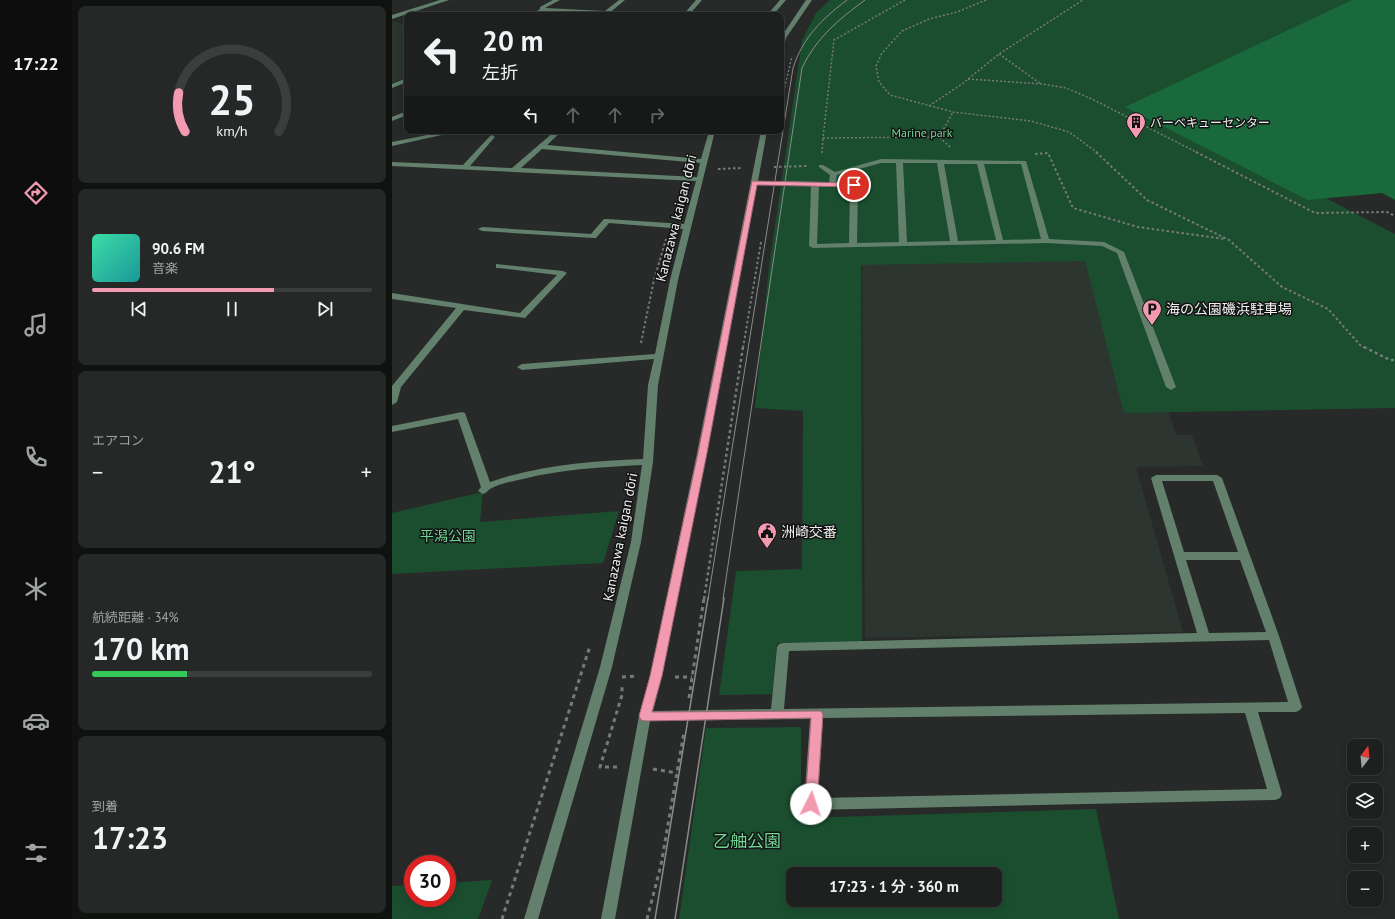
<!DOCTYPE html>
<html lang="ja">
<head>
<meta charset="utf-8">
<style>
	:root { --surface:#1d201e; --page:#252827; --text:#f1f3f6; --muted:#a0a3a4; --line:#3b3e3c; --accent:#f29ab0 }
	body { margin:0; font-family:"PT Sans","Noto Sans JP",sans-serif; background:var(--page); color:var(--text); height:100vh; display:flex; flex-direction:column; font-size:15px; white-space:nowrap }
	* { box-sizing:border-box; margin:0 }
	p { font-size:13px; color:var(--muted) }
	.icon { flex:none; width:22px; height:22px; fill:none; stroke:currentColor; stroke-width:2; stroke-linecap:round; stroke-linejoin:round }
	.map { position:relative; flex:1; overflow:hidden }
	.drawer { display:flex; flex-direction:column; gap:6px; padding:6px; background:#101210; width:320px }
	.drawer>* { flex:none }
	.guide { position:absolute; left:12px; top:12px; width:380px; height:122px; border-radius:8px; box-shadow:0 2px 10px #0003,0 0 0 1px var(--line); background:#1d201e; color:var(--text); overflow:hidden }
	.needle { width:26px; rotate:16deg }
	.buttons { position:absolute; left:955px; top:739px; display:grid; gap:8px }
	.buttons a { display:grid; place-items:center; width:36px; height:36px; border-radius:8px; background:var(--surface); box-shadow:0 2px 10px #0003,0 0 0 1px var(--line); font-size:20px }
	.speed { position:absolute; left:12px; top:855px; display:flex; gap:8px; font-size:20px; font-weight:700; text-align:center }
	.speed>* { display:grid; place-content:center; width:52px; height:52px; border-radius:50%; background:var(--surface); box-shadow:0 2px 10px #0003,0 0 0 1px var(--line); line-height:1 }
	.speed .limit { border:6px solid #d22; background:#fff; color:#111 }
	.pin { position:absolute; display:grid; place-items:center; width:34px; height:34px; color:#fff; margin:-17px; border:2px solid #fff; border-radius:50%; box-shadow:0 1px 4px #0007 }
	.me { position:absolute; width:44px; margin:-22px; rotate:4deg; stroke-linejoin:round; filter:drop-shadow(0 0 3px #0008) }
	.turn { display:flex; align-items:center; gap:14px; height:84px; padding:0 12px; font-size:18px }
	.turn .icon { width:52px; height:52px; stroke-width:2.5 }
	.turn b { display:block; font-size:28px; line-height:34px }
	.lanes { display:flex; align-items:center; height:38px; padding:0 12px; background:#0003; justify-content:center; gap:20px; direction:ltr }
	.lanes .off { opacity:.35 }
	.big { font-size:30px; font-weight:600; line-height:1.1 }
	.drawer .tile { flex:1; display:flex; flex-direction:column; justify-content:center; gap:6px; min-width:0; padding:0 14px; border-radius:8px; background:var(--page) }
	.drawer .dial { align-items:center; gap:0 }
	.dial svg { height:104px; overflow:visible; fill:none; stroke:var(--line); stroke-width:7; stroke-linecap:round; text-anchor:middle }
	.dial text { fill:var(--text); stroke:none }
	.song { display:flex; align-items:center; gap:12px }
	.cover { width:48px; height:48px; border-radius:6px; background:linear-gradient(135deg,hsl(160 70% 55%),hsl(180 70% 35%)) }
	.played { height:4px; border-radius:2px; background:linear-gradient(90deg,var(--accent) 65%,var(--line) 65%) }
	.keys { display:flex; justify-content:space-around; direction:ltr }
	.heat { display:flex; justify-content:space-between; align-items:center; font-size:22px; direction:ltr }
	.charge { height:6px; border-radius:3px; background:linear-gradient(90deg,#34c759 34%,var(--line) 0) }
	.trip { position:absolute; left:394px; top:867px; width:216px; height:40px; border-radius:8px; background:var(--surface); box-shadow:0 2px 10px #0003,0 0 0 1px var(--line); font-weight:600; line-height:40px; text-align:center }
	main { display:flex; flex:1; min-height:0 }
	.tabs { display:flex; flex-direction:column; width:72px; justify-content:space-around; align-items:center; background:#0c0d0c; color:var(--muted) }
	.tabs .icon { width:28px; height:28px }
	.tabs .current { color:var(--accent) }
	.tabs b { font-size:18px; color:var(--text) }
	.map>svg:first-child { display:block }
	.built { fill:#2c352f }
	.green { fill:#1b4e2f; fill-rule:evenodd }
	.water { fill:#1a693c }
	.lines { fill:none; stroke-linecap:round; stroke-linejoin:round }
	.path-far3 { stroke:#787a78; stroke-width:1.5; stroke-dasharray:2 2; stroke-linecap:butt }
	.path-far2 { stroke:#787a78; stroke-width:2; stroke-dasharray:2.5 2.5; stroke-linecap:butt }
	.path-far1 { stroke:#787a78; stroke-width:2.5; stroke-dasharray:3 3; stroke-linecap:butt }
	.path { stroke:#787a78; stroke-width:3; stroke-dasharray:4 4; stroke-linecap:butt }
	.minor { fill:#62806b; fill-rule:evenodd }
	.tram-far1 { stroke:#8a8c8a; stroke-width:1 }
	.tram { stroke:#8a8c8a; stroke-width:1.5 }
	.route { fill:#f29ab0; stroke:#9d6472 }
	.labels { text-anchor:middle; dominant-baseline:central; stroke-width:3; stroke-linejoin:round; paint-order:stroke }
	.far-poi-label { font-size:12px; fill:#eeefee; stroke:#111211; text-anchor:start }
	.far-park-label { font-size:12px; fill:#72d795; stroke:#111211 }
	.street-label { font-size:14px; fill:#eeefee; stroke:#111211 }
	.poi-label { font-size:14px; fill:#eeefee; stroke:#111211; text-anchor:start }
	.park-label { font-size:14px; fill:#72d795; stroke:#111211 }
	.near-park-label { font-size:17px; fill:#72d795; stroke:#111211 }
</style>
</head>
<body>
<main>
<nav class="tabs">
<b>17:22</b>
<svg class="icon current" aria-label="directions" viewBox="0 0 24 24"><path d="M12 3l9 9-9 9-9-9zM9 14v-3h6M13 9l2 2-2 2"/></svg>
<svg class="icon" aria-label="music" viewBox="0 0 24 24"><path d="M9 18V5l10-2v13"/><circle cx="6" cy="18" r="3"/><circle cx="16" cy="16" r="3"/></svg>
<svg class="icon" aria-label="phone" viewBox="0 0 24 24"><path d="M5 4h4l2 5-3 2q2 4 5 5l2-3 5 2v4C11 20 4 13 5 4z"/></svg>
<svg class="icon" aria-label="climate" viewBox="0 0 24 24"><path d="M12 3v18M4 7l16 10M4 17L20 7"/></svg>
<svg class="icon" aria-label="car" viewBox="0 0 24 24"><path d="M5 17H2v-5l4-1 3-4h7l3 4 3 1v5h-3M9 17h6M6 11h13"/><circle cx="7" cy="17" r="2"/><circle cx="17" cy="17" r="2"/></svg>
<svg class="icon" aria-label="filters" viewBox="0 0 24 24"><path d="M4 7h16M4 17h16"/><circle cx="9" cy="7" r="2"/><circle cx="15" cy="17" r="2"/></svg>
</nav>
<section class="drawer">
<div class="tile dial"><svg viewBox="0 0 100 80">
<path d="M14 69A42 42 0 1 1 86 69"/>
<path d="M14 69A42 42 0 0 1 9 39" stroke="#f29ab0"/>
<text x="50" y="56" font-size="32" font-weight="700">25</text>
<text x="50" y="72" font-size="11">km/h</text>
</svg></div>
<div class="tile">
<div class="song"><i class="cover"></i><div><b>90.6 FM</b><p>音楽</p></div></div>
<div class="played"></div>
<div class="keys"><svg class="icon" aria-label="previous" viewBox="0 0 24 24"><path d="M18 5L8 12l10 7zM5 5v14"/></svg><svg class="icon" aria-label="pause" viewBox="0 0 24 24"><path d="M8 5v14M16 5v14"/></svg><svg class="icon" aria-label="next" viewBox="0 0 24 24"><path d="M6 5l10 7-10 7zM19 5v14"/></svg></div>
</div>
<div class="tile"><p>エアコン</p>
<div class="heat"><a>−</a><b class="big">21°</b><a>+</a></div>
</div>
<div class="tile"><p>航続距離 · 34%</p><b class="big">170 km</b><div class="charge"></div></div>
<div class="tile"><p>到着</p><b class="big">17:23</b></div>
</section>
<div class="map">
<svg width="1003" height="919" viewBox="0 0 1003 919">
	<rect width="100%" height="100%" fill="#272a28"/>
	<!-- built -->
	<g class="built">
		<path d="M 0,21 L 15,25 L 15,77 L 0,83 Z"/>
		<path d="M 695,258 L 775,408 L 784,435 L 800,435 L 811,466 L 744,467 L 791,632 L 473,638 L 470,261 Z"/>
	</g>
	<!-- green -->
	<g class="green">
		<path d="M 438,0 L 1003,0 L 758,107 L 1003,234 L 1003,408 L 732,413 L 693,261 L 469,265 L 470,642 L 385,643 L 380,694 L 327,695 L 344,571 L 410,569 L 411,411 L 363,408 L 377,267 L 410,41 L 424,13 Z"/>
		<path d="M 91,492 L 88,522 L 227,511 L 211,563 L 0,574 L 0,513 Z"/>
		<path d="M 409,727 L 409,818 L 704,809 L 727,919 L 287,919 L 314,728 ZM 401,874 L 603,874 L 603,900 L 401,900 Z"/>
		<path d="M 100,880 L 86,919 L 0,919 L 0,886 L 21,885 L 21,898 L 55,898 L 55,883 Z"/>
	</g>
	<!-- water -->
	<path class="water" d="M 960,0 L 1003,0 L 1003,200 L 990,193 L 916,200 L 733,107 Z"/>
	<g class="lines">
		<!-- path-far3 -->
		<g class="path-far3">
			<path d="M 513,0 L 442,40 L 431,138 L 547,137"/>
			<path d="M 594,0 L 565,12 L 537,19 L 510,31 L 490,53 L 484,66 L 487,82 L 498,95 L 561,112 L 639,121 L 677,132 L 706,153"/>
			<path d="M 607,54 L 649,84"/>
			<path d="M 576,79 L 650,84 L 674,88 L 700,99 L 806,153"/>
			<path d="M 389,103 L 400,56"/>
			<path d="M 537,106 L 570,84 L 607,54 L 691,0"/>
			<path d="M 558,147 L 547,137 L 561,112"/>
			<path d="M 430,153 L 431,138"/>
		</g>
		<!-- path-far2 -->
		<g class="path-far2">
			<path d="M 704,152 L 755,200 L 837,240 L 890,287 L 936,309 L 969,346 L 974,348"/>
			<path d="M 804,152 L 923,213 L 995,212 L 1003,216"/>
			<path d="M 643,154 L 656,153 L 681,208 L 746,227 L 833,239"/>
			<path d="M 382,167 L 415,166"/>
			<path d="M 326,169 L 349,168"/>
			<path d="M 249,343 L 262,280 L 274,239"/>
			<path d="M 351,348 L 369,242"/>
		</g>
		<!-- path-far1 -->
		<g class="path-far1">
			<path d="M 972,347 L 998,360 L 1003,360"/>
			<path d="M 312,599 L 351,347"/>
		</g>
		<!-- path -->
		<g class="path">
			<path d="M 230,677 L 246,676"/>
			<path d="M 283,677 L 300,677"/>
			<path d="M 297,698 L 312,598"/>
			<path d="M 225,767 L 208,767 L 230,695 L 230,684"/>
			<path d="M 261,769 L 285,773"/>
			<path d="M 110,919 L 198,646"/>
			<path d="M 255,919 L 269,865 L 292,732"/>
		</g>
		<!-- minor -->
		<g class="minor">
			<path d="M 48,0 L 57,0 L 0,19 L 0,15 Z"/>
			<path d="M 161,0 L 168,0 L 153,8 L 213,11 L 227,0 L 233,0 L 215,15 L 152,12 L 146,15 L 139,15 L 148,9 L 148,7 Z"/>
			<path d="M 304,0 L 310,0 L 297,15 L 291,15 Z"/>
			<path d="M 388,0 L 394,0 L 381,15 L 375,15 Z"/>
			<path d="M 414,0 L 420,0 L 394,38 L 392,46 L 389,48 L 389,37 Z"/>
			<path d="M 15,78 L 15,82 L 0,88 L 0,84 Z"/>
			<path d="M 15,111 L 15,115 L 0,121 L 0,117 Z"/>
			<path d="M 55,131 L 68,131 L 0,146 L 0,142 Z"/>
			<path d="M 163,131 L 170,131 L 155,145 L 309,159 L 317,131 L 323,131 L 286,280 L 266,385 L 261,462 L 249,542 L 220,667 L 146,919 L 132,919 L 208,667 L 239,542 L 250,465 C 211,467 170,469 131,479 C 121,481 107,484 98,489 C 95,491 95,493 91,494 L 86,491 L 89,487 L 66,419 L 0,432 L 0,426 L 70,412 L 73,413 L 98,482 C 147,465 199,461 251,459 L 256,385 L 262,359 L 130,370 L 125,367 L 130,364 L 263,354 L 278,280 L 291,229 L 217,223 L 204,238 L 201,238 L 90,231 L 86,229 L 90,227 L 199,234 L 212,219 L 215,219 L 292,224 L 304,181 L 0,166 L 0,162 L 71,165 L 98,136 L 100,135 L 103,137 L 102,138 L 78,166 L 120,168 ZM 150,149 L 308,163 L 305,177 L 129,168 Z"/>
			<path d="M 369,131 L 375,131 L 366,181 L 437,182 L 438,175 L 427,167 L 427,165 L 431,165 L 443,172 L 489,159 L 634,161 L 657,239 L 712,242 L 732,252 L 784,387 L 779,390 L 774,387 L 725,253 L 710,246 L 654,243 L 421,248 L 417,246 L 419,186 L 365,185 L 315,453 L 270,676 L 261,711 L 379,709 L 385,647 L 387,644 L 391,643 L 805,633 L 759,478 L 764,475 L 825,475 L 830,478 L 887,636 L 910,707 L 908,710 L 904,712 L 866,712 L 890,794 L 888,798 L 883,800 L 419,810 L 414,808 L 412,804 L 418,719 L 258,721 L 223,919 L 209,919 L 247,716 L 258,676 L 305,453 ZM 489,163 L 504,163 L 507,242 L 465,243 L 466,185 L 462,183 L 444,182 L 445,175 ZM 511,163 L 545,163 L 558,241 L 515,242 ZM 552,164 L 585,164 L 604,240 L 566,241 ZM 592,164 L 629,164 L 649,239 L 611,240 ZM 427,186 L 458,187 L 457,243 L 425,244 ZM 770,481 L 821,481 L 846,552 L 792,552 ZM 794,560 L 848,560 L 874,632 L 817,633 ZM 877,640 L 896,702 L 392,709 L 397,651 ZM 853,713 L 875,789 L 426,798 L 431,718 Z"/>
			<path d="M 104,264 L 171,271 L 175,273 L 133,318 L 72,310 L 9,387 L 5,402 L 0,405 L 0,386 L 64,308 L 0,299 L 0,293 L 128,313 L 165,275 L 107,268 L 104,268 Z"/>
		</g>
		<!-- tram-far1 -->
		<g class="tram-far1">
			<path d="M 316,599 L 401,68 C 411,37 430,19 455,0"/>
			<path d="M 331,599 L 410,68 C 424,38 447,19 473,0"/>
		</g>
		<!-- tram -->
		<g class="tram">
			<path d="M 263,919 L 316,598"/>
			<path d="M 283,919 L 332,598"/>
		</g>
	</g>
	<!-- route -->
	<path class="route" d="M 360,181 L 462,183 L 466,185 L 462,187 L 365,185 L 315,453 L 270,676 L 260,712 L 429,711 L 431,714 L 425,804 L 423,808 L 419,809 L 415,808 L 413,804 L 419,718 L 253,721 L 249,720 L 247,716 L 258,676 L 306,453 Z"/>
	<!-- icons -->
	<defs>
		<g id="building-pin" transform="scale(1)"><path d="M0 17L-7.5 6A9.5 9.5 0 1 1 7.5 6Z" fill="#f29ab0" stroke="#111211"/><path d="M-4-6H4V6H1V3H-1V6H-4ZM-2.5-4.3h1.7v1.8h-1.7ZM.8-4.3h1.7v1.8H.8ZM-2.5-1h1.7V.8h-1.7ZM.8-1h1.7V.8H.8Z" fill="#111"/></g>
		<g id="parking-pin" transform="scale(1)"><path d="M0 17L-7.5 6A9.5 9.5 0 1 1 7.5 6Z" fill="#f29ab0" stroke="#111211"/><path d="M-3.5-5.5H1a3.5 3.5 0 0 1 0 7H-1V5.5H-3.5ZM-1-3.4V-.6H.8a1.4 1.4 0 0 0 0-2.8Z" fill="#111"/></g>
		<g id="civic-pin" transform="scale(1)"><path d="M0 17L-7.5 6A9.5 9.5 0 1 1 7.5 6Z" fill="#f29ab0" stroke="#111211"/><path d="M-.6-6.5H3V-4.5H.6V-3L4-1V1h2V6H-6V1h2V-1L-.6-3ZM-1.2 2.5V6h2.4V2.5Z" fill="#111"/></g>
	</defs>
	<g fill-rule="evenodd">
		<use href="#building-pin" x="744" y="122"/>
		<use href="#parking-pin" x="760" y="309"/>
		<use href="#civic-pin" x="375" y="532"/>
	</g>
	<g class="labels">
		<!-- far-poi labels -->
		<g class="far-poi-label">
			<text x="758" y="122">バーベキューセンター</text>
		</g>
		<!-- far-park labels -->
		<g class="far-park-label">
			<text x="530" y="132">Marine park</text>
		</g>
		<!-- street labels -->
		<g class="street-label">
			<text transform="translate(284 218) rotate(-76)">Kanazawa kaigan dōri</text>
			<text transform="translate(228 537) rotate(-79)">Kanazawa kaigan dōri</text>
		</g>
		<!-- poi labels -->
		<g class="poi-label">
			<text x="774" y="309">海の公園磯浜駐車場</text>
			<text x="389" y="532">洲崎交番</text>
		</g>
		<!-- park labels -->
		<g class="park-label">
			<text x="56" y="536">平潟公園</text>
		</g>
		<!-- near-park labels -->
		<g class="near-park-label">
			<text x="355" y="841">乙舳公園</text>
		</g>
	</g>
</svg>
<div class="buttons">
<a><svg class="needle" viewBox="-14 -14 28 28"><path d="M0-13l5 13h-10z" fill="#e53935"/><path d="M0 13l5-13h-10z" fill="#a0a3a4"/></svg></a>
<a><svg class="icon" aria-label="layers" viewBox="0 0 24 24"><path d="M12 4l9 5-9 5-9-5zM3 14l9 5 9-5"/></svg></a>
<a>+</a>
<a>−</a>
</div>
<div class="speed"><div class="limit">30</div></div>
<div class="pin" style="left:462px;top:185px;background:#d93025"><svg class="icon" aria-label="arrive" viewBox="0 0 24 24"><path d="M6 21V4h12l-3 4 3 4H6"/></svg></div>
<svg class="me" style="left:419px;top:804px" viewBox="-20 -20 40 40"><circle r="19" fill="#fff"/><path d="M0-13L10 11 0 6-10 11z" fill="#f29ab0"/></svg>
<div class="trip">17:23 · 1 分 · 360 m</div>
<div class="guide">
<div class="turn"><svg class="icon" aria-label="left" viewBox="0 0 24 24"><path d="M17 20v-9H6M10 6l-5 5 5 5"/></svg><div><b>20 m</b>左折</div></div>
<div class="lanes"><svg class="icon" aria-label="left" viewBox="0 0 24 24"><path d="M17 20v-9H6M10 6l-5 5 5 5"/></svg><svg class="icon off" aria-label="ahead" viewBox="0 0 24 24"><path d="M12 20V5M6 11l6-6 6 6"/></svg><svg class="icon off" aria-label="ahead" viewBox="0 0 24 24"><path d="M12 20V5M6 11l6-6 6 6"/></svg><svg class="icon off" aria-label="right" viewBox="0 0 24 24"><path d="M7 20v-9h11M14 6l5 5-5 5"/></svg></div>
</div>
</div>
</main>
</body>
</html>
